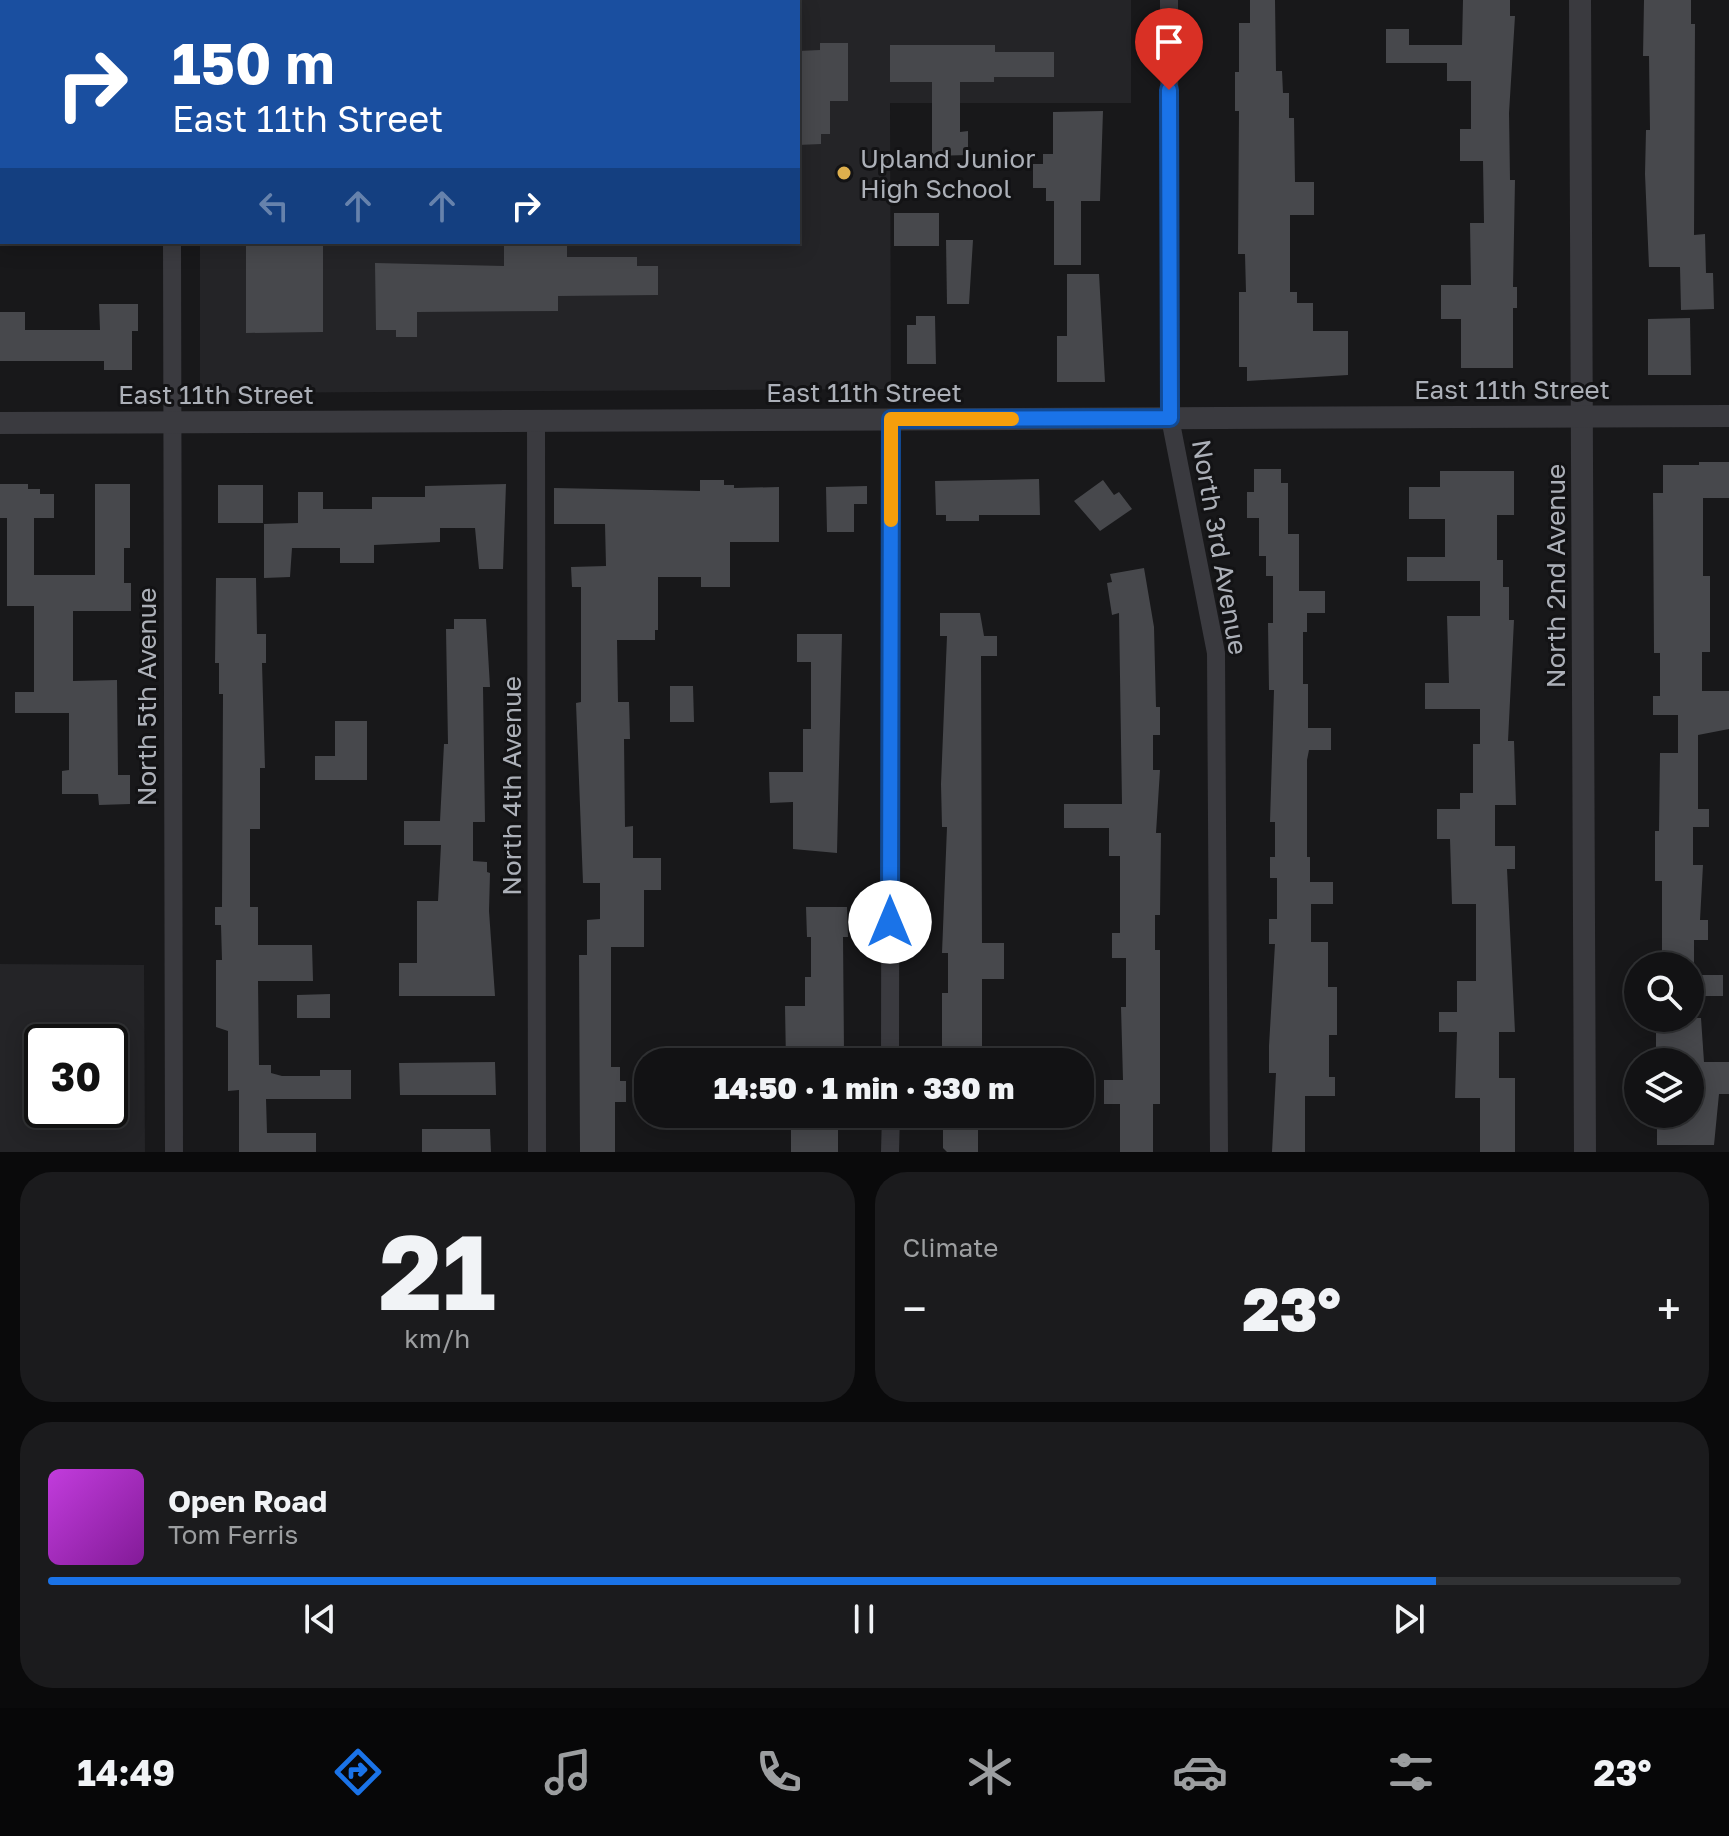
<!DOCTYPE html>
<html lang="en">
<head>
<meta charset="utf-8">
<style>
	:root { --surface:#121214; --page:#1b1b1d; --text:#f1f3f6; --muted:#9c9ea0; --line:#313234; --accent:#1a73e8 }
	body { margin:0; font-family:"Golos Text",sans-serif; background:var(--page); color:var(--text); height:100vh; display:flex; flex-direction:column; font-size:30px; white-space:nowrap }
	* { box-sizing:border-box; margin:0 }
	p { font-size:26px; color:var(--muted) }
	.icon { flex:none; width:44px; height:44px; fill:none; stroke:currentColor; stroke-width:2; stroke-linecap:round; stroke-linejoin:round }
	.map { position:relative; height:1152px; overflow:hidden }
	.panel { display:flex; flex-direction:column; gap:20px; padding:20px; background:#0a0a0b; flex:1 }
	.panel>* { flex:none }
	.hud { position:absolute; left:0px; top:0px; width:800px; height:244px; box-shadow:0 4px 20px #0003,0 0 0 2px var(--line); background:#1a4fa0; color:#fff; overflow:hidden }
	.controls { position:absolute; left:1624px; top:952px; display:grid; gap:16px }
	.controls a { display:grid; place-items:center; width:80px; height:80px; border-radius:50%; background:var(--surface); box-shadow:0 4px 20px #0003,0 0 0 2px var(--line); font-size:40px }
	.speed { position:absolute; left:24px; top:1024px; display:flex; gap:16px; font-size:40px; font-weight:700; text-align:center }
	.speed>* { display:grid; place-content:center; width:104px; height:104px; border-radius:50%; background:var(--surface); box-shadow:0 4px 20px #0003,0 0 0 2px var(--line); line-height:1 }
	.speed .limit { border:4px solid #111; border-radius:12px; background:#fff; color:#111 }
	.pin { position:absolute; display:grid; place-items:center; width:68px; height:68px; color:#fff; margin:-82px -34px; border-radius:50% 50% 50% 0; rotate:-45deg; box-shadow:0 0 8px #0007 }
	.pin .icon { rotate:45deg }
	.me { position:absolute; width:88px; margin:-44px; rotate:0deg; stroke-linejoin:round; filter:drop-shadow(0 0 6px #0008) }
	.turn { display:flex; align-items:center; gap:28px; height:168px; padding:0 40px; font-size:36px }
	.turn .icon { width:104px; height:104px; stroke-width:2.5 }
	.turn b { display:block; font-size:56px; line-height:68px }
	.lanes { display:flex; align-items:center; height:76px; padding:0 40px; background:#0003; justify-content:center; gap:40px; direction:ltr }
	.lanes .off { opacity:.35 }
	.big { font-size:60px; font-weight:800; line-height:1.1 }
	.panel .widget { flex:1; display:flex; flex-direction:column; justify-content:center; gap:12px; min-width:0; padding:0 28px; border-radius:32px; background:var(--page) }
	.panel .dial { align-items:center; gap:0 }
	.dial b { font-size:104px; line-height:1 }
	.song { display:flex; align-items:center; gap:24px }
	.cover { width:96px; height:96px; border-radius:12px; background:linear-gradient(135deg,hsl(290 70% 55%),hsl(290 70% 35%)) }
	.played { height:8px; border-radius:4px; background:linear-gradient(90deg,var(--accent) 85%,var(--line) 85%) }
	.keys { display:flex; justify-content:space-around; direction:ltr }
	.heat { display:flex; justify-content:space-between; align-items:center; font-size:44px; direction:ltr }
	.panel .tiles { flex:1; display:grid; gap:20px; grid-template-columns:1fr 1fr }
	.widget:last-child { grid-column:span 2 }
	.trip { position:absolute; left:634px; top:1048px; width:460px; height:80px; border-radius:32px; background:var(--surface); box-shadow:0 4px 20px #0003,0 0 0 2px var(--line); font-weight:800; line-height:80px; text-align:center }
	.tab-bar { display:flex; height:128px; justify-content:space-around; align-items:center; background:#070708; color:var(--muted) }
	.tab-bar .icon { width:56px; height:56px }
	.tab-bar .selected { color:var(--accent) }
	.tab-bar b { font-size:36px; color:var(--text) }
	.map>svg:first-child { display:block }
	.built { fill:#242427; fill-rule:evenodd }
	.building { fill:#47484c }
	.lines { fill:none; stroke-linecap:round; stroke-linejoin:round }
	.minor { stroke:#3a3a3f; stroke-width:18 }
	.tertiary { stroke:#3a3a3f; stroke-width:22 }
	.route-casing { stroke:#114b97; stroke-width:20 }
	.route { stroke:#1a73e8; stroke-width:14 }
	.slow { stroke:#f59e0b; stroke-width:14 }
	.poi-dot { fill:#deaf4d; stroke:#131315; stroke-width:3 }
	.labels { text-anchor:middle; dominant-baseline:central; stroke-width:6; stroke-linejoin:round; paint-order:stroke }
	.poi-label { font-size:26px; fill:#acb0b8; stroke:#131315; text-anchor:start }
	.street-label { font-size:26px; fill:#acb0b8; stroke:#131315 }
</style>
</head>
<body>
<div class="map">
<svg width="1729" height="1152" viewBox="0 0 1729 1152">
	<rect width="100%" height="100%" fill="#18181a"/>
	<!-- built -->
	<g class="built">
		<path d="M 201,0 L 1131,0 L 1131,103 L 890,103 L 891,389 L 200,393 L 200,242 L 798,242 L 798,2 Z"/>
		<path d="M 0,964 L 144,965 L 145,1152 L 0,1152 ZM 42,1042 L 110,1042 L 110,1110 L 42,1110 Z"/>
	</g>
	<!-- building -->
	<g class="building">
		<path d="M 1250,0 L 1275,0 L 1276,71 L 1282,71 L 1283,93 L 1289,93 L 1289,118 L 1294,118 L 1295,182 L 1314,182 L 1314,215 L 1290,215 L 1290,292 L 1297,292 L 1297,303 L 1313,303 L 1313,331 L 1348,331 L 1348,375 L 1247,381 L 1247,367 L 1239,367 L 1239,292 L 1246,292 L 1245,254 L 1238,254 L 1239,111 L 1235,111 L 1235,72 L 1239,72 L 1239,23 L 1250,23 Z"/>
		<path d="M 1463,0 L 1510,0 L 1510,16 L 1515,16 L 1509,113 L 1510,180 L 1515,180 L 1513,287 L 1517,287 L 1517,308 L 1513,308 L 1513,368 L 1461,368 L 1461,319 L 1441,319 L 1441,285 L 1471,285 L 1470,223 L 1484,223 L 1483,161 L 1460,161 L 1460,129 L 1471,129 L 1471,81 L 1447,81 L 1447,63 L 1386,63 L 1386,29 L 1409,29 L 1409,45 L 1462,45 Z"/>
		<path d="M 1644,0 L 1691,0 L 1691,24 L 1695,24 L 1694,235 L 1705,234 L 1706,273 L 1713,273 L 1714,309 L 1681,310 L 1680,267 L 1649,267 L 1645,174 L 1646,130 L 1650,130 L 1649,56 L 1643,56 Z"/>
		<path d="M 820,43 L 848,43 L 848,101 L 830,101 L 830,134 L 821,134 L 821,144 L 798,145 L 798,51 L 820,50 Z"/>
		<path d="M 890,45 L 995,45 L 995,52 L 1054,52 L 1054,77 L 994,77 L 994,82 L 960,82 L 960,132 L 968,131 L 968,155 L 932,156 L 932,82 L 890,82 Z"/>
		<path d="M 1103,111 L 1100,201 L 1081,201 L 1081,265 L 1054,265 L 1054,201 L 1046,201 L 1046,188 L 1033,188 L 1033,164 L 1043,164 L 1043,154 L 1053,154 L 1053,112 Z"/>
		<rect x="894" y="213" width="45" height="33"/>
		<path d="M 946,240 L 973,240 L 969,304 L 947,304 Z"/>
		<path d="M 246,242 L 323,242 L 323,332 L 246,333 Z"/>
		<path d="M 504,242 L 567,242 L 567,257 L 637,257 L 637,266 L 658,266 L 658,295 L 558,296 L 558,311 L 417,312 L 417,337 L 396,337 L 396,330 L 376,330 L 375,263 L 504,266 Z"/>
		<path d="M 1067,274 L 1099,274 L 1105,382 L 1057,382 L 1057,336 L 1067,336 Z"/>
		<path d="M 99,304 L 138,304 L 138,331 L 132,331 L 132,370 L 104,370 L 104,361 L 0,361 L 0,312 L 25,312 L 25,330 L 100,330 Z"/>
		<path d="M 916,316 L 935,316 L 936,364 L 907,364 L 907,325 L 916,325 Z"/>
		<path d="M 1690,318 L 1691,375 L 1648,375 L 1648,319 Z"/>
		<path d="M 1699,462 L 1729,462 L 1729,498 L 1703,498 L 1703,576 L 1710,576 L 1710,652 L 1702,652 L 1702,691 L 1729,691 L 1729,729 L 1698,735 L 1698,809 L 1709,809 L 1709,827 L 1693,827 L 1693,865 L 1703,865 L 1700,920 L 1708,920 L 1708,940 L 1694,940 L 1694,963 L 1662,963 L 1662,881 L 1655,881 L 1655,831 L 1659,831 L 1660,753 L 1678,753 L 1678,715 L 1653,715 L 1653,696 L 1660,696 L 1660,653 L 1654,653 L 1653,493 L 1663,493 L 1663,465 L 1699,465 Z"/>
		<path d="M 1254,469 L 1281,469 L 1281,483 L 1288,483 L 1288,534 L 1299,534 L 1299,591 L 1325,591 L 1325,613 L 1307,613 L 1307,632 L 1303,632 L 1303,684 L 1308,684 L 1308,728 L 1331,728 L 1331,750 L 1309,750 L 1307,760 L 1307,857 L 1310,857 L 1310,882 L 1333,882 L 1333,904 L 1311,904 L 1311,942 L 1328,942 L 1328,987 L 1337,987 L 1337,1035 L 1329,1035 L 1329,1077 L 1335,1077 L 1335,1096 L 1305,1096 L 1305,1152 L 1272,1152 L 1276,1073 L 1269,1073 L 1269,1046 L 1275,944 L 1269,944 L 1269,919 L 1277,919 L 1277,878 L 1270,878 L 1270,857 L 1275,857 L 1275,822 L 1270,822 L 1274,690 L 1269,690 L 1268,623 L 1273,623 L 1273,576 L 1266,576 L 1266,556 L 1259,556 L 1259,518 L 1247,518 L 1247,492 L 1254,492 Z"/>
		<path d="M 1440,471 L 1514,471 L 1514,515 L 1497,515 L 1497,560 L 1503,560 L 1503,587 L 1509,587 L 1509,620 L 1514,620 L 1508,741 L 1514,741 L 1516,805 L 1495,805 L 1495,846 L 1515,846 L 1515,869 L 1507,869 L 1515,1032 L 1499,1032 L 1499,1078 L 1515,1078 L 1515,1152 L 1480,1152 L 1480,1098 L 1455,1098 L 1457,1032 L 1439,1032 L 1439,1012 L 1457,1012 L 1457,981 L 1476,981 L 1476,904 L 1452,904 L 1450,839 L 1437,839 L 1437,809 L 1460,809 L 1460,793 L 1473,793 L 1473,744 L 1480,744 L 1480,709 L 1425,709 L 1425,683 L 1449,683 L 1447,616 L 1480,616 L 1480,581 L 1407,581 L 1407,557 L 1445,557 L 1445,519 L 1409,519 L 1409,487 L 1440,487 Z"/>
		<path d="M 1039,479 L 1040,515 L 979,515 L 979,521 L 946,521 L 946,515 L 936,515 L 935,481 Z"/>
		<path d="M 700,480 L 724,480 L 724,485 L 734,485 L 734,488 L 779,487 L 779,542 L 730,542 L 730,587 L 701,587 L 701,577 L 658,577 L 658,630 L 655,630 L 655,640 L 617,640 L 618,702 L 629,702 L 630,739 L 624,739 L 625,827 L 633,826 L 633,858 L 661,858 L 661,890 L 644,890 L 644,947 L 611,947 L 611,1067 L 620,1067 L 620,1081 L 626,1081 L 626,1102 L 615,1102 L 615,1152 L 580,1152 L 579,955 L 587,955 L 587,920 L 600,919 L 600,883 L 583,883 L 576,703 L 581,702 L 581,587 L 572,587 L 571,567 L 606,566 L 605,524 L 554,524 L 554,488 L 700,491 Z"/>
		<path d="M 1103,480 L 1114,495 L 1119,492 L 1132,509 L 1100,531 L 1074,501 Z"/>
		<path d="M 0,484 L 28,484 L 28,489 L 40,489 L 40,494 L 54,494 L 54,518 L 34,518 L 34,575 L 95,575 L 95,484 L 130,484 L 130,548 L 124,548 L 124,583 L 131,583 L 131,611 L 73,611 L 73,681 L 117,680 L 118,775 L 130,775 L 130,804 L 99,805 L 98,794 L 62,794 L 62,771 L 69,770 L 69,713 L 15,713 L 15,692 L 34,692 L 34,606 L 7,606 L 7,518 L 0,518 Z"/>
		<path d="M 506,484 L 503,569 L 479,569 L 475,528 L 440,528 L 440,542 L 374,545 L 374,563 L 340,563 L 340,548 L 292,548 L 290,577 L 264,578 L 264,524 L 298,523 L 298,492 L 323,492 L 323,509 L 372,509 L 372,497 L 425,497 L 425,486 Z"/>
		<rect x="218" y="485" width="45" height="38"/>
		<path d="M 867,486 L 867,504 L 854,504 L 854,532 L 827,532 L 826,487 Z"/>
		<path d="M 1144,568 L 1154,627 L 1156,707 L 1160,707 L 1160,735 L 1153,735 L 1153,770 L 1160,770 L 1156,833 L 1161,833 L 1160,915 L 1155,915 L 1155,950 L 1160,950 L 1160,1104 L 1153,1104 L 1153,1152 L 1120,1152 L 1120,1104 L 1104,1104 L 1104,1080 L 1123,1080 L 1121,1007 L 1126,1007 L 1126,958 L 1112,958 L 1112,933 L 1120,933 L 1120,856 L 1109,856 L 1109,828 L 1064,828 L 1064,804 L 1122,804 L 1119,613 L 1112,615 L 1107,583 L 1112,582 L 1110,574 Z"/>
		<path d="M 216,578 L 256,578 L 257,634 L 266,634 L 266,663 L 262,663 L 265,768 L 260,768 L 260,829 L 250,829 L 250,907 L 258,907 L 258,945 L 312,945 L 313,981 L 258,981 L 259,1065 L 271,1065 L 271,1073 L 282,1076 L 320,1076 L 320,1070 L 351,1070 L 351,1099 L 266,1099 L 267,1133 L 316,1133 L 316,1152 L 239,1152 L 239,1090 L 228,1091 L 228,1031 L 216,1027 L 216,960 L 222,960 L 221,925 L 215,925 L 215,907 L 222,907 L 223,694 L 219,694 L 219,663 L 215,663 Z"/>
		<path d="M 940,613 L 980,613 L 984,636 L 997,636 L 997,656 L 981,656 L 982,943 L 1004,943 L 1004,979 L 982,979 L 982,1062 L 942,1062 L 942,993 L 948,993 L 948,953 L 942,953 L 947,827 L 942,827 L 941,784 L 947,636 L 940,636 Z"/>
		<path d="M 454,619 L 486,619 L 490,687 L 483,687 L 485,822 L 473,822 L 473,861 L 487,862 L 487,872 L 490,873 L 489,911 L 495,996 L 399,996 L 399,963 L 417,963 L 417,901 L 438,901 L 441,845 L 404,845 L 404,821 L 440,821 L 444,744 L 448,744 L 446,629 L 454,629 Z"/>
		<path d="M 797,634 L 842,634 L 837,853 L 793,849 L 793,802 L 770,803 L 769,772 L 803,772 L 803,729 L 811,729 L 811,662 L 797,662 Z"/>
		<path d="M 670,686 L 693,686 L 694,722 L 670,722 Z"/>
		<path d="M 335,721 L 367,721 L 367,780 L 315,780 L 315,756 L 335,756 Z"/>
		<path d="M 806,907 L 847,907 L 848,937 L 843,937 L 844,1051 L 834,1051 L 834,1062 L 786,1062 L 785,1006 L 805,1006 L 805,977 L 811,977 L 811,937 L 807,937 Z"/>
		<rect x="1690" y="975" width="33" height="21"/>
		<path d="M 330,994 L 330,1018 L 297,1018 L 297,995 Z"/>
		<path d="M 1656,1018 L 1701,1018 L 1704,1062 L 1729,1062 L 1729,1094 L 1719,1094 L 1714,1145 L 1657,1145 L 1657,1114 L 1690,1114 L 1690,1062 L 1656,1062 Z"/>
		<path d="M 495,1062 L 496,1095 L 400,1095 L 399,1063 Z"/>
		<path d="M 943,1117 L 978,1117 L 978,1152 L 947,1152 L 943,1148 Z"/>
		<rect x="791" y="1126" width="47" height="26"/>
		<path d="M 422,1129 L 490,1129 L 491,1152 L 422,1152 Z"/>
	</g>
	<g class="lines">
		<!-- minor -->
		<g class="minor">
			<path d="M 169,0 L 169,2"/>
			<path d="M 1169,0 L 1170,418 L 1216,653 L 1219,1152"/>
			<path d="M 0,59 L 2,59"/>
			<path d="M 172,242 L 174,1152"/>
			<path d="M 536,421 L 537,1152"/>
			<path d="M 890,1062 L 891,419"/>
			<path d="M 890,1152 L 891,1114"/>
		</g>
		<!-- tertiary -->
		<g class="tertiary">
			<path d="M 1580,0 L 1585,1152"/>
			<path d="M 0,423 L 1729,416"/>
		</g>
	</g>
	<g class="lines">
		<!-- route casing -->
		<g class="route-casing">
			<path id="route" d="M 890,922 L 891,419 L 1170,418 L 1169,90"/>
		</g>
		<!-- route -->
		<use href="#route" class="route"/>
		<!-- slow -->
		<path class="slow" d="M 891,520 L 891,419 L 1012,419"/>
	</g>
	<!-- markers -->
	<circle class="poi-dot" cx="844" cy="173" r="8"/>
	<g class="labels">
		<!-- poi labels -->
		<g class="poi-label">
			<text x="860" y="158">Upland Junior<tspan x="860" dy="30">High School</tspan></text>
		</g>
		<!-- street labels -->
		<g class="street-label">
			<text x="1512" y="389">East 11th Street</text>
			<text x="864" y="392">East 11th Street</text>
			<text x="216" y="394">East 11th Street</text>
			<text transform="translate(1220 547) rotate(80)">North 3rd Avenue</text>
			<text transform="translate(1555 576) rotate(-90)">North 2nd Avenue</text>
			<text transform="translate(146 697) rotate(-90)">North 5th Avenue</text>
			<text transform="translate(511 786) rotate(-90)">North 4th Avenue</text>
		</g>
	</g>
</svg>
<div class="controls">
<a><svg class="icon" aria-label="search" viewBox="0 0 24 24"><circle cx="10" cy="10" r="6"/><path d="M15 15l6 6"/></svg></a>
<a><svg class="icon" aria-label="layers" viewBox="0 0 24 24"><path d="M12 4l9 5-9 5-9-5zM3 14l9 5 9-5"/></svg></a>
</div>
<div class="speed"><div class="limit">30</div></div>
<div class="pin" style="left:1169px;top:90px;background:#d93025"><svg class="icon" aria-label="arrive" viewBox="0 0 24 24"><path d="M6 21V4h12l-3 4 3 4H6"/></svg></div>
<svg class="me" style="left:890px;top:922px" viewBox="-20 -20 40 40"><circle r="19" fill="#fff"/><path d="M0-13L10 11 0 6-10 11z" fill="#1a73e8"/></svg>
<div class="trip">14:50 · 1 min · 330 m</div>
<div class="hud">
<div class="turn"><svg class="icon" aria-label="right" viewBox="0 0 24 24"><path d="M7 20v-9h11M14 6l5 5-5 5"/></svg><div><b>150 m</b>East 11th Street</div></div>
<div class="lanes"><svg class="icon off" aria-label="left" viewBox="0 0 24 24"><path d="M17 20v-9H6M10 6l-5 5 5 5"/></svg><svg class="icon off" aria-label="ahead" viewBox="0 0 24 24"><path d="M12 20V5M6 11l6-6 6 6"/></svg><svg class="icon off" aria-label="ahead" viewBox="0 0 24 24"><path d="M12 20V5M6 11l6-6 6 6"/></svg><svg class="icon" aria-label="right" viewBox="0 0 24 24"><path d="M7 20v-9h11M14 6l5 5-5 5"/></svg></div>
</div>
</div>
<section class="panel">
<div class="tiles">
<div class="widget dial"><b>21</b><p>km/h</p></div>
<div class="widget"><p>Climate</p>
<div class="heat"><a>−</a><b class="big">23°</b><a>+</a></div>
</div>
<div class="widget">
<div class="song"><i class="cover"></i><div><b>Open Road</b><p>Tom Ferris</p></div></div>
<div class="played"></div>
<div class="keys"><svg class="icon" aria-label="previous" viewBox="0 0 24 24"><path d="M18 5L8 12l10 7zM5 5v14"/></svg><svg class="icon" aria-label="pause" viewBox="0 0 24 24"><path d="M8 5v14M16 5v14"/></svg><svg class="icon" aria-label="next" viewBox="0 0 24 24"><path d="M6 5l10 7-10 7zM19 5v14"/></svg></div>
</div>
</div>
</section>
<nav class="tab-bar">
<b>14:49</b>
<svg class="icon selected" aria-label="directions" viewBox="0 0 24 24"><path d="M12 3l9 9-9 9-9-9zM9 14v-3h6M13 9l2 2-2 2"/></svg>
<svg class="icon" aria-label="music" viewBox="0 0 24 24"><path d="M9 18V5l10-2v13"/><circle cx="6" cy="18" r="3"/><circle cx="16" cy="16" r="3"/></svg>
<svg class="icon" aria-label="phone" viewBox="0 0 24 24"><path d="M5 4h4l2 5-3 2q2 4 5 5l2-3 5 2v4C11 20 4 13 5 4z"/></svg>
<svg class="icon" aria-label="climate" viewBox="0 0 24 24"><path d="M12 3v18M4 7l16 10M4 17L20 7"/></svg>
<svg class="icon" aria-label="car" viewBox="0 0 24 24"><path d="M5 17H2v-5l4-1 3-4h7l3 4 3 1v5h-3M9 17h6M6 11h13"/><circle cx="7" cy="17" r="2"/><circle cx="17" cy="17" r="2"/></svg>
<svg class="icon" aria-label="filters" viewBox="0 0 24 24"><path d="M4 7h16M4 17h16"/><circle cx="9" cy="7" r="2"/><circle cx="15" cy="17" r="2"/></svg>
<b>23°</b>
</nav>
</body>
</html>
